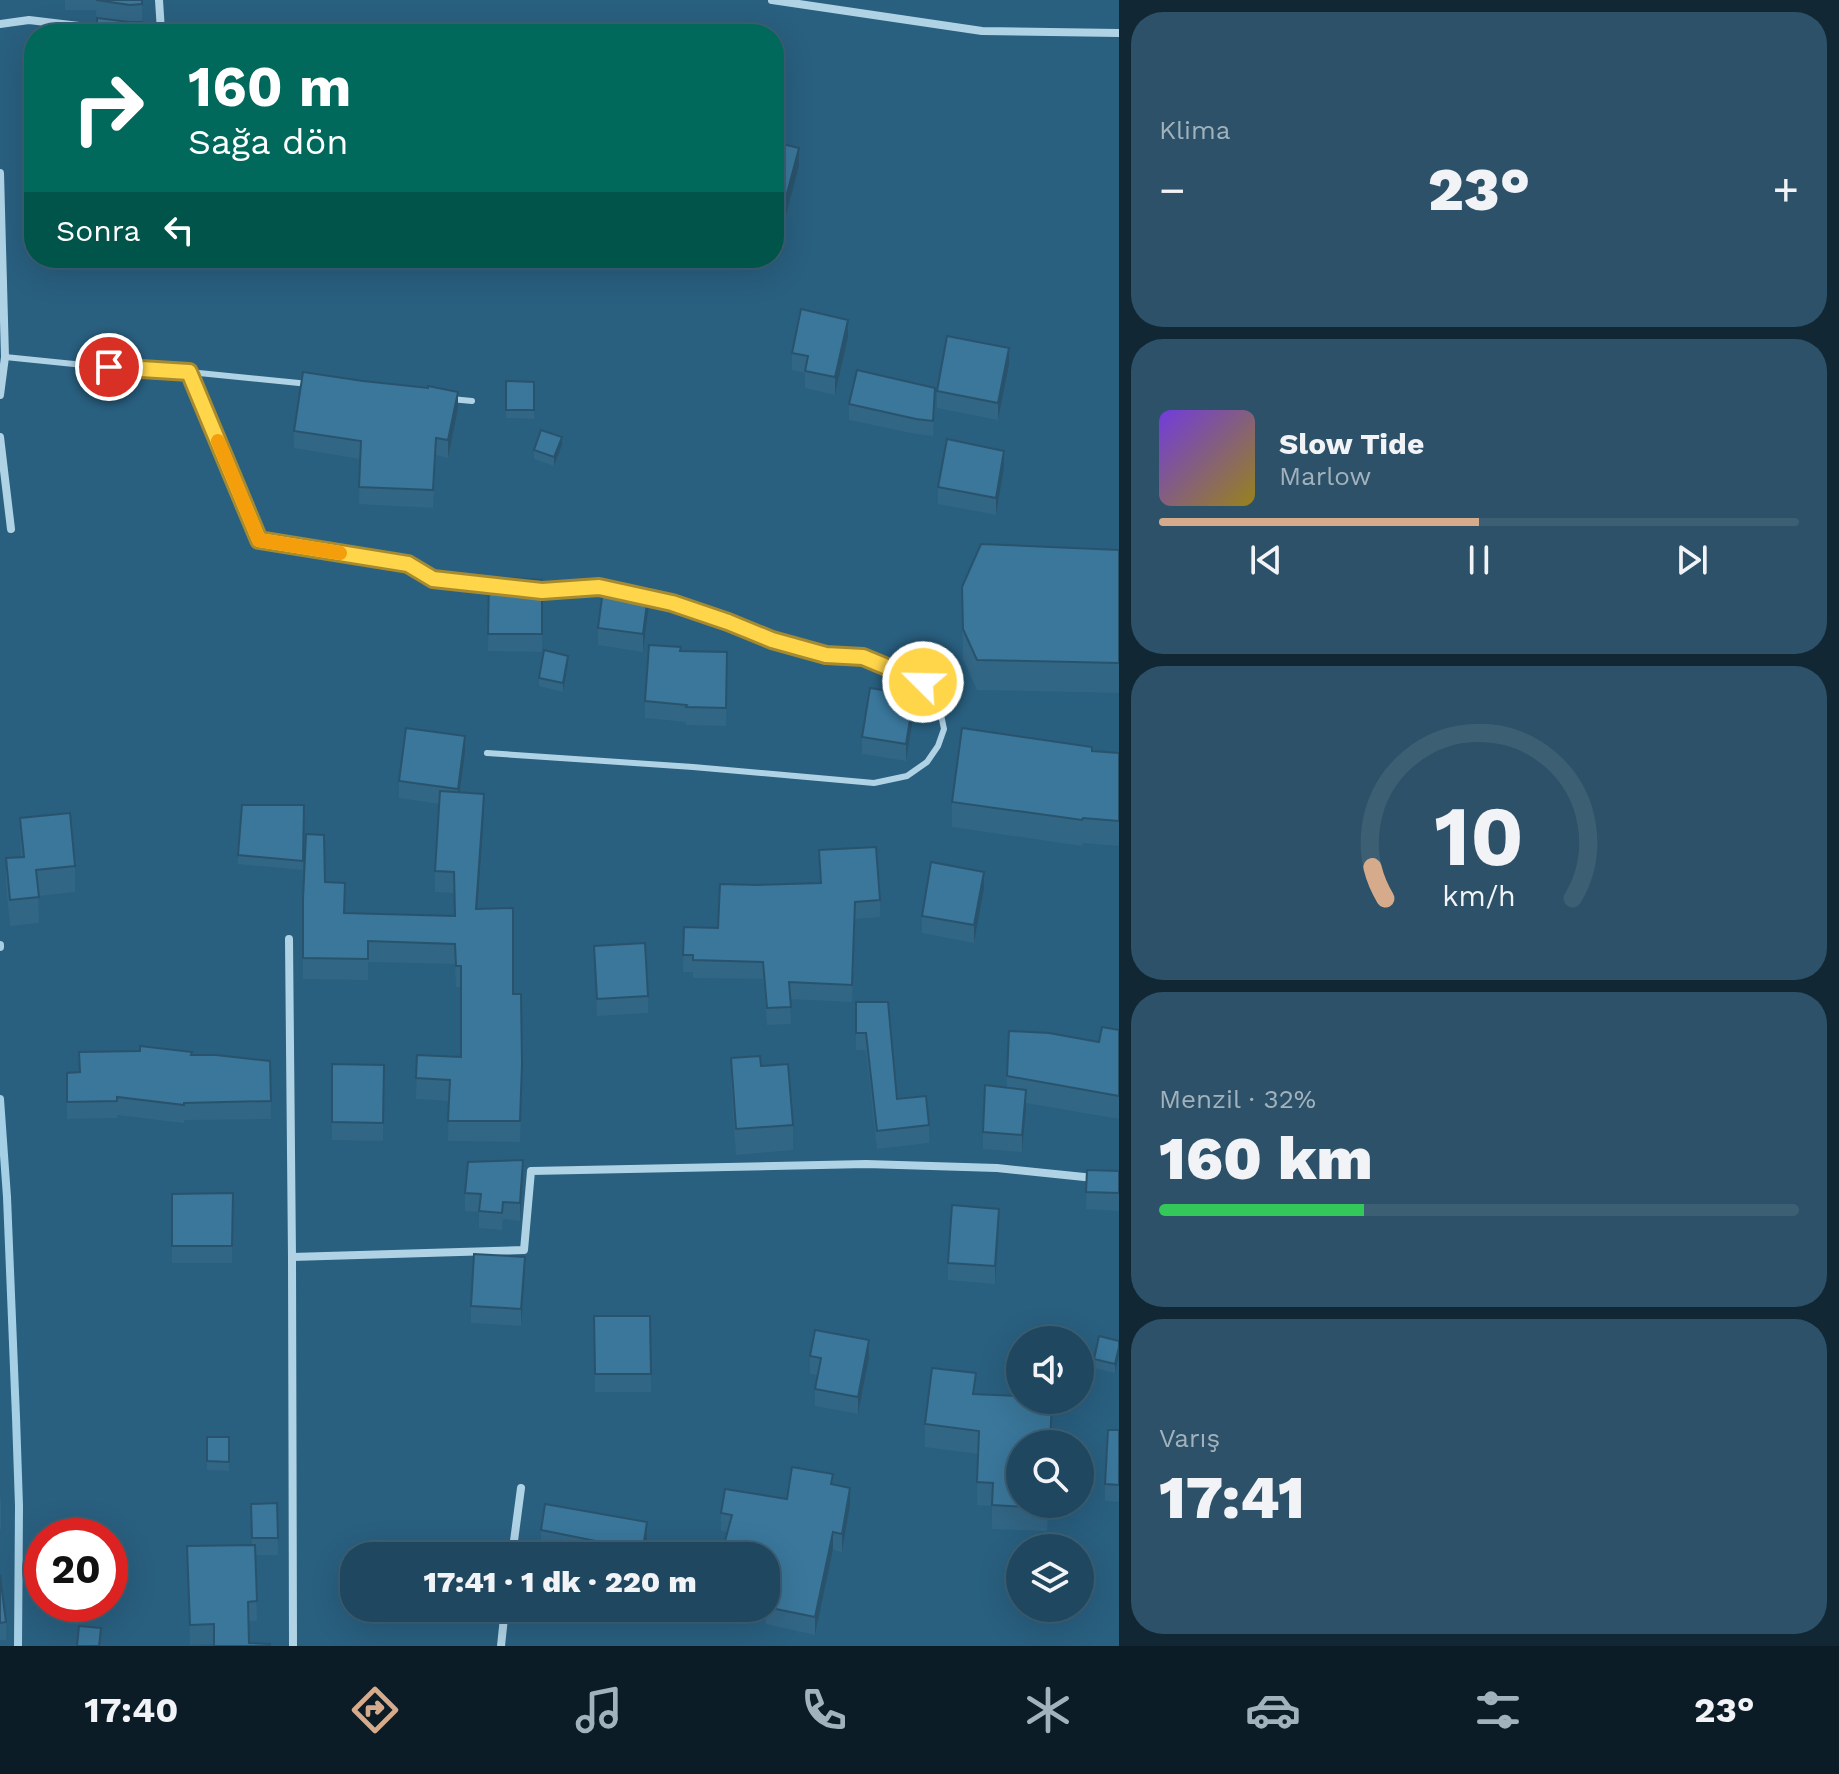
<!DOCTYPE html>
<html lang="tr">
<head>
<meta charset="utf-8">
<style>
	:root { --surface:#1f475f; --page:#2c5168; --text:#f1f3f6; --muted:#a1b2bd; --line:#3c5f74; --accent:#d6ab8b }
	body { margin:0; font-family:"Work Sans",sans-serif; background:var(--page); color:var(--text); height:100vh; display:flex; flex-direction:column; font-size:30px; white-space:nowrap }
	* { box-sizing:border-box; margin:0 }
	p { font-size:26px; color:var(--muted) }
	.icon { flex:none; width:44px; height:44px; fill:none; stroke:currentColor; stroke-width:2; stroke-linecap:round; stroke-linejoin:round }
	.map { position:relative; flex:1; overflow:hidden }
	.sheet { display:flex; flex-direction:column; gap:12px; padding:12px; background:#112734; width:720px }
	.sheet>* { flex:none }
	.guide { position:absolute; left:24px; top:24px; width:760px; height:244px; border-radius:32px; box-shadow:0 8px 32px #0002,0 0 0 2px var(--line); background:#00695c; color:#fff; overflow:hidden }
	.tools { position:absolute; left:1006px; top:1326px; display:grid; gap:16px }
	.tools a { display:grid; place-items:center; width:88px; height:88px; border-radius:50%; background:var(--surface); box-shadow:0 8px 32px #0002,0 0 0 2px var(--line); font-size:40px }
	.speed { position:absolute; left:24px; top:1518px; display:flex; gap:16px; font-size:40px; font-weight:700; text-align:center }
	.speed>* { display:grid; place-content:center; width:104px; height:104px; border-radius:50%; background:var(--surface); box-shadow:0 8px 32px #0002,0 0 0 2px var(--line); line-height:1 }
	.speed .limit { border:12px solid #d22; background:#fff; color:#111 }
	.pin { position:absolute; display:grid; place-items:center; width:68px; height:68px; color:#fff; margin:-34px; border:4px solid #fff; border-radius:50%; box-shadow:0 2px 8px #0007 }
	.me { position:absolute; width:88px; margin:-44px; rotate:293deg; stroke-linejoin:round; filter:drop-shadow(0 0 6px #0008) }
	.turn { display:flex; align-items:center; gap:28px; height:168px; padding:0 32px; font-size:36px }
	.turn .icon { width:104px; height:104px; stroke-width:2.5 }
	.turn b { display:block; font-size:56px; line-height:68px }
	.then { display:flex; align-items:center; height:76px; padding:0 32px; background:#0003; gap:16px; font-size:30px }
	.big { font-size:60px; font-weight:800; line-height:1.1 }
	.sheet .card { flex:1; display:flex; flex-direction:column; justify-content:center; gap:12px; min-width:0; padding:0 28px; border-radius:32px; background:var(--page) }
	.sheet .dial { align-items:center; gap:0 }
	.dial svg { height:208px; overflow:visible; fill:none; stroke:var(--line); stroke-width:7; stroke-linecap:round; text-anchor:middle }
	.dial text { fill:var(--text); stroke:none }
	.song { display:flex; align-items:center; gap:24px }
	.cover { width:96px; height:96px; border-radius:12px; background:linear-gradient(135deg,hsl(260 70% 55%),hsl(50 70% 35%)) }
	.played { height:8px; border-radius:4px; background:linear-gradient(90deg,var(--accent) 50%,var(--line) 50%) }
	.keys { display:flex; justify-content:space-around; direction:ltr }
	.heat { display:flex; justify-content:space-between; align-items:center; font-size:44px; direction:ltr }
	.charge { height:12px; border-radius:6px; background:linear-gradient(90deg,#34c759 32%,var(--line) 0) }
	.trip { position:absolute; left:340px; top:1542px; width:440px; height:80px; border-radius:32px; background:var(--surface); box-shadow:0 8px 32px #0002,0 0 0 2px var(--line); font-weight:800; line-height:80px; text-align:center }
	.tabs { display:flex; height:128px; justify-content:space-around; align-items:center; background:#0c1c26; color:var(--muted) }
	.tabs .icon { width:56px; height:56px }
	.tabs .selected { color:var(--accent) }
	.tabs b { font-size:36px; color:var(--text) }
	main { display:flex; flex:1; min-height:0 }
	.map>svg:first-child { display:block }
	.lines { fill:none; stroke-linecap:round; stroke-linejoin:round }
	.stream { stroke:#a5cfe5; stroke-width:8 }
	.lane { stroke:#b0d2e5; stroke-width:6 }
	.street { stroke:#b0d2e5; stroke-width:8 }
	.wall { fill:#326685 }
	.shaded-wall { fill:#29536c }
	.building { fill:#3a779b; stroke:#29536c; stroke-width:2 }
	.route-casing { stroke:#a68a30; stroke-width:20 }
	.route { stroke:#ffd54a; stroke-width:14 }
	.slow { stroke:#f59e0b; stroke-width:14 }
</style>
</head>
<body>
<main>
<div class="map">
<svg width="1119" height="1646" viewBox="0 0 1119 1646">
	<rect width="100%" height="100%" fill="#295f7f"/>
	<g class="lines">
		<!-- stream -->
		<g class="stream">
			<path d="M 0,945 L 0,947"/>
			<path d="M 0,1099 L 7,1197 L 16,1417 L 19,1506 L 18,1646"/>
		</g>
		<!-- lane -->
		<g class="lane">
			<path d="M 5,357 L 133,370 L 189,372 L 259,540 L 408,564 L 433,579 L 494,585"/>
			<path d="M 189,372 L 309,384"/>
			<path d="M 451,399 L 472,401"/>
			<path d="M 537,590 L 599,587 L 609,589"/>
			<path d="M 487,753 L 693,767 L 874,783 L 907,776 L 927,762 L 938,746 L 944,729 L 939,705 L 923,682 L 863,657 L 826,655 L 772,640 L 728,622 L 672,603 L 644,597"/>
		</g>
		<!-- street -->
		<g class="street">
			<path d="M 772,0 L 982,31 L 1119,33"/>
			<path d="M 0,24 L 29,20 L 104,29"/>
			<path d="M 134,32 L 161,31 L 159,0"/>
			<path d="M 0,173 L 5,357 L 0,395"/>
			<path d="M 0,437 L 11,529"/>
			<path d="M 289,939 L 292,1257 L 293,1646"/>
			<path d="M 292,1257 L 524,1250 L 531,1171 L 866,1164 L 997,1168 L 1094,1178"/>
			<path d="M 512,1556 L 521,1488"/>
			<path d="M 501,1646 L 505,1608"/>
		</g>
	</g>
	<!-- wall -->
	<g class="wall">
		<path d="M 65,0 L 142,0 L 142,27 L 97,34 L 96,10 L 65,10 Z"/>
		<path d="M 774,142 L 799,166 L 781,234 L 774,232 Z"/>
		<path d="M 848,337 L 835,395 L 805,388 L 805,373 L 792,370 L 792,353 Z"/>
		<path d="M 1009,365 L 998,420 L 937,408 L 937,391 Z"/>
		<path d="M 506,381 L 534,382 L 534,419 L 506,418 Z"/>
		<path d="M 935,403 L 933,436 L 916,434 L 849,420 L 849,404 Z"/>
		<path d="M 458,409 L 448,458 L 436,455 L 433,508 L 359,504 L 360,459 L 294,448 L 294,431 Z"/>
		<path d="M 562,445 L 554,466 L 534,459 L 534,450 Z"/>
		<path d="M 1004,468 L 996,515 L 938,504 L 938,487 Z"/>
		<path d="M 1119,550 L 1119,693 L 977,690 L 963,659 L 962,587 Z"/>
		<path d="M 489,577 L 542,580 L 542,652 L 488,651 Z"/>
		<path d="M 649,605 L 643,652 L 598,645 L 598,628 Z"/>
		<path d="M 681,651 L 727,652 L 726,726 L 686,725 L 686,722 L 645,718 L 645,701 Z"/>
		<path d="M 568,664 L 563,692 L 539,686 L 539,678 Z"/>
		<path d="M 914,713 L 906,761 L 862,754 L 862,737 Z"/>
		<path d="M 1092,751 L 1119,753 L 1119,846 L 1083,843 L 1082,846 L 952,827 L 952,802 Z"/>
		<path d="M 465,753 L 460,792 L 484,815 L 478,909 L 513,994 L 522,1085 L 520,1142 L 448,1141 L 449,1101 L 416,1099 L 417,1055 L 461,1057 L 461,987 L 456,987 L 455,964 L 368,962 L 368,980 L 303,979 L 303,899 L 325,882 L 345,913 L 455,916 L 454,893 L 435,892 L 435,871 L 440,804 L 399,798 L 399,781 Z"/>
		<path d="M 304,805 L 303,870 L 238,864 L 238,855 Z"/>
		<path d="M 20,818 L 75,866 L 75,892 L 38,896 L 39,923 L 10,926 L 6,884 L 6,858 L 21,857 Z"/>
		<path d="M 819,850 L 880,900 L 880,917 L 855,919 L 852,1002 L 790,999 L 791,1024 L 767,1025 L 763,979 L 693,978 L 693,972 L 683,972 L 684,927 L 718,928 L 758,885 L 820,883 Z"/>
		<path d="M 984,889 L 974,943 L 922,933 L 922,916 Z"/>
		<path d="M 594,946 L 648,996 L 648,1013 L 597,1016 Z"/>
		<path d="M 856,1002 L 897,1099 L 929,1125 L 929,1143 L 877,1149 L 866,1050 L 856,1050 Z"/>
		<path d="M 1119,1030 L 1119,1119 L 1026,1103 L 1022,1152 L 983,1149 L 983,1132 L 1007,1088 L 1007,1076 L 1099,1042 Z"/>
		<path d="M 192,1055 L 270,1061 L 271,1119 L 184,1120 L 184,1123 L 117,1115 L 117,1118 L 67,1119 L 67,1073 L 79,1073 Z"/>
		<path d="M 731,1058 L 761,1066 L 793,1125 L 793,1150 L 736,1155 L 731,1084 Z"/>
		<path d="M 332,1064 L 384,1065 L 383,1141 L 332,1140 Z"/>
		<path d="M 1087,1170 L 1119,1171 L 1119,1211 L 1086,1209 Z"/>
		<path d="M 523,1177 L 520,1221 L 503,1219 L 502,1230 L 479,1228 L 479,1212 L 465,1211 L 465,1193 Z"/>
		<path d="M 233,1193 L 232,1263 L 172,1263 L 172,1194 Z"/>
		<path d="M 999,1226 L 995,1284 L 948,1280 L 948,1263 Z"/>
		<path d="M 525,1274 L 521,1326 L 471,1323 L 471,1306 Z"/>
		<path d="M 594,1316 L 650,1316 L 651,1392 L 595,1392 Z"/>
		<path d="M 1119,1341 L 1119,1356 L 1115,1373 L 1094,1368 L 1094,1359 Z"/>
		<path d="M 810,1356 L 869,1358 L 858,1414 L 815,1406 L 815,1389 L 818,1375 L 810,1374 Z"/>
		<path d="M 976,1394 L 1052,1421 L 1051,1444 L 1020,1444 L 1020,1504 L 1049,1504 L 1047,1531 L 992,1529 L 992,1506 L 977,1505 L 978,1454 L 925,1447 L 925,1424 Z"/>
		<path d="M 1119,1430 L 1119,1502 L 1105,1501 L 1105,1484 Z"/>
		<path d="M 207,1437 L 229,1437 L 229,1471 L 207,1470 Z"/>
		<path d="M 833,1485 L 850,1505 L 842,1552 L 833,1550 L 815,1635 L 766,1624 L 766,1610 L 759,1608 L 766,1608 L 766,1556 L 727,1532 L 721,1531 L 721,1513 L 787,1499 Z"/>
		<path d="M 0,1490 L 1,1503 L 1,1529 L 0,1529 Z"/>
		<path d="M 277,1503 L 278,1555 L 255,1555 L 257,1621 L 248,1621 L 214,1644 L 190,1645 L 187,1546 L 252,1545 L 251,1504 Z"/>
		<path d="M 541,1530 L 647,1539 L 645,1556 L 584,1556 L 541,1548 Z"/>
		<path d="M 0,1575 L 6,1622 L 6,1640 L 0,1640 Z"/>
	</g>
	<!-- shaded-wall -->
	<g class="shaded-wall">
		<path d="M 799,148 L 799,166 L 781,234 L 781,216 Z"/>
		<path d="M 848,320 L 848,337 L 835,395 L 835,377 Z"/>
		<path d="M 1009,348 L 1009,365 L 998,420 L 998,403 Z"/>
		<path d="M 458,392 L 458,409 L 448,458 L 448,440 Z"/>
		<path d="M 562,437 L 562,445 L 554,466 L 554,457 Z"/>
		<path d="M 1004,451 L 1004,468 L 996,515 L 996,498 Z"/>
		<path d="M 649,588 L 649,605 L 643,652 L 643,634 Z"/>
		<path d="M 568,656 L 568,664 L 563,692 L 563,683 Z"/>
		<path d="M 914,695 L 914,713 L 906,761 L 906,744 Z"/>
		<path d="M 465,736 L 465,753 L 458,806 L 458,789 Z"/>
		<path d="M 484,794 L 484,815 L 476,930 L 476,909 Z"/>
		<path d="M 984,872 L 984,889 L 974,943 L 974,925 Z"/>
		<path d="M 1026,1090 L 1026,1108 L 1022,1152 L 1022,1135 Z"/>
		<path d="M 523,1160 L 523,1177 L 520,1221 L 520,1203 Z"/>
		<path d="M 999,1209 L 999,1226 L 995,1284 L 995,1266 Z"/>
		<path d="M 525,1257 L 525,1274 L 521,1326 L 521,1309 Z"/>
		<path d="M 869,1340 L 869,1358 L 858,1414 L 858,1397 Z"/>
		<path d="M 1119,1347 L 1119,1356 L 1115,1373 L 1115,1364 Z"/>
		<path d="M 850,1488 L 850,1505 L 842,1552 L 842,1534 Z"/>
		<path d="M 647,1522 L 647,1539 L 645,1556 L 642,1556 Z"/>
		<path d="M 833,1532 L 833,1550 L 815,1635 L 815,1617 Z"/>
	</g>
	<!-- building -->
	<g class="building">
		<path d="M 96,0 L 142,0 L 142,4 L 130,5 Z"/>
		<path d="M 97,18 L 129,22 L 142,22 L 142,27 L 144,27 L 144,34 L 97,34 Z"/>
		<path d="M 774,142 L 799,148 L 781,216 L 774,214 Z"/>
		<path d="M 801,309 L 848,320 L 835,377 L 805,371 L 808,356 L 792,353 Z"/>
		<path d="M 947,336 L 1009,348 L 998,403 L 937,391 Z"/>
		<path d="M 857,370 L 935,388 L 933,421 L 916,419 L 849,404 Z"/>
		<path d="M 303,372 L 363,381 L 428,388 L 428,386 L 458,392 L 448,440 L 436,438 L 433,490 L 359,487 L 361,441 L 294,431 Z"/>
		<path d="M 506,381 L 534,382 L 534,410 L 506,410 Z"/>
		<path d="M 541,430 L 562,437 L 554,457 L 534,450 Z"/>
		<path d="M 947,439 L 1004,451 L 996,498 L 938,487 Z"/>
		<path d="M 981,544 L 1119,550 L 1119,663 L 977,660 L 963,629 L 962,587 Z"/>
		<path d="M 489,577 L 542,580 L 542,634 L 488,634 Z"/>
		<path d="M 604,582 L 649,588 L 643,634 L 598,628 Z"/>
		<path d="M 649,645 L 681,647 L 680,651 L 727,652 L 726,708 L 686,707 L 687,705 L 645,701 Z"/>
		<path d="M 544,650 L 568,656 L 563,683 L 539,678 Z"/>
		<path d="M 870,688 L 914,695 L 906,744 L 862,737 Z"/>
		<path d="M 406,728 L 465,736 L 458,789 L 399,781 Z"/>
		<path d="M 962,728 L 1092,747 L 1092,751 L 1119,753 L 1119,821 L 1083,818 L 1082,820 L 952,802 Z"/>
		<path d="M 440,791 L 484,794 L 476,909 L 513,908 L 513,994 L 521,994 L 522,1064 L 520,1121 L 448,1121 L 450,1080 L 416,1078 L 417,1055 L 461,1057 L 461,966 L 456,966 L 455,944 L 368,941 L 368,959 L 303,958 L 303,899 L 306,834 L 324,835 L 325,882 L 345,883 L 344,913 L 455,916 L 454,872 L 435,871 Z"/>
		<path d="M 242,805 L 304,805 L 303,861 L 238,855 Z"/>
		<path d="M 70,813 L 75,866 L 36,870 L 39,897 L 10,900 L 6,858 L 24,857 L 20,818 Z"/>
		<path d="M 876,847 L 880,900 L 855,902 L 852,985 L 789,982 L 791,1007 L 767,1008 L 763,962 L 693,960 L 693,955 L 683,955 L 684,927 L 718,928 L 720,884 L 758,885 L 821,883 L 819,850 Z"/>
		<path d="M 931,862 L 984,872 L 974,925 L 922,916 Z"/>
		<path d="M 645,943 L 648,996 L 597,999 L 594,946 Z"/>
		<path d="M 856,1002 L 888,1002 L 897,1099 L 926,1096 L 929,1125 L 877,1131 L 866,1033 L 856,1033 Z"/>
		<path d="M 1102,1027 L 1119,1030 L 1119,1096 L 1007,1076 L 1009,1031 L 1049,1033 L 1099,1042 Z"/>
		<path d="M 140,1046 L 192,1052 L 191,1055 L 216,1055 L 270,1061 L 271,1101 L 184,1103 L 184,1105 L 117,1097 L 117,1101 L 67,1102 L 67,1073 L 80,1072 L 79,1052 L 140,1051 Z"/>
		<path d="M 760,1056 L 761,1066 L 788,1064 L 793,1125 L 736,1129 L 731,1058 Z"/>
		<path d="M 332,1064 L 384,1065 L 383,1123 L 332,1122 Z"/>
		<path d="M 985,1085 L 1026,1090 L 1022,1135 L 983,1132 Z"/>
		<path d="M 523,1160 L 520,1203 L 503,1202 L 502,1213 L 479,1211 L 481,1194 L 465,1193 L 468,1162 Z"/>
		<path d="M 1087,1170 L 1119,1171 L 1119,1193 L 1086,1192 Z"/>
		<path d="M 233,1193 L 232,1246 L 172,1246 L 172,1194 Z"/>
		<path d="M 952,1205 L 999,1209 L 995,1266 L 948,1263 Z"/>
		<path d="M 474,1254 L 525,1257 L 521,1309 L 471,1306 Z"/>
		<path d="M 594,1316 L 650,1316 L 651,1374 L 595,1374 Z"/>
		<path d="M 815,1330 L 869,1340 L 858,1397 L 815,1389 L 821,1358 L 810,1356 Z"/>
		<path d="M 1099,1336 L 1119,1341 L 1119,1347 L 1115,1364 L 1094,1359 Z"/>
		<path d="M 932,1368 L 976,1373 L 973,1394 L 1020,1396 L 1020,1400 L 1052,1400 L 1050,1444 L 1020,1444 L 1020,1504 L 1048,1504 L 1047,1508 L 992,1505 L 993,1483 L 977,1482 L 979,1431 L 925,1424 Z"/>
		<path d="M 1108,1430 L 1119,1430 L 1119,1485 L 1105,1484 Z"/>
		<path d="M 207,1437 L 229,1437 L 229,1462 L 207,1461 Z"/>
		<path d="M 792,1467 L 833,1474 L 831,1484 L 850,1488 L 842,1534 L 833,1532 L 815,1617 L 766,1607 L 769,1593 L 766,1592 L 766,1556 L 721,1556 L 732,1515 L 721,1513 L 725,1489 L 787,1499 Z"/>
		<path d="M 277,1503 L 278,1538 L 252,1538 L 251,1504 Z"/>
		<path d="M 545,1504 L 647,1522 L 642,1554 L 595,1547 L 596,1541 L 541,1530 Z"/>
		<path d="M 255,1545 L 257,1601 L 248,1602 L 249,1643 L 270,1644 L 270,1646 L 214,1646 L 214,1624 L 190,1625 L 187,1546 Z"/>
		<path d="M 0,1575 L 6,1622 L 0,1623 Z"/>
		<path d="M 79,1626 L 101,1628 L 99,1646 L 77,1646 Z"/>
	</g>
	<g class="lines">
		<!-- route casing -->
		<g class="route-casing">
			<path id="route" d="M 109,367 L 189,372 L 259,540 L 408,564 L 433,579 L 542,591 L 599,587 L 672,603 L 728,622 L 772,640 L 826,655 L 863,657 L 923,682"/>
		</g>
		<!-- route -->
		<use href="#route" class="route"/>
		<!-- slow -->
		<path class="slow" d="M 218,441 L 259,540 L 340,553"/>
	</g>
</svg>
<div class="tools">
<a><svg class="icon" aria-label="sound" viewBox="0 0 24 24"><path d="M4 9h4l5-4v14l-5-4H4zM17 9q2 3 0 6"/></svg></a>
<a><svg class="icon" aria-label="search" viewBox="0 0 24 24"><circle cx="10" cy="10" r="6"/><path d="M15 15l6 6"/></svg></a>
<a><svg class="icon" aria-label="layers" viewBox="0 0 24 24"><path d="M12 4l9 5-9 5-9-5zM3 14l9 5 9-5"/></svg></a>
</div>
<div class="speed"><div class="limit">20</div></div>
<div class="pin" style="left:109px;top:367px;background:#d93025"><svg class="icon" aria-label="arrive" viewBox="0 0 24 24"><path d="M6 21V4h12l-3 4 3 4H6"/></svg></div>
<svg class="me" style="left:923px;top:682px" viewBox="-20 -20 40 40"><circle r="17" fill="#ffd54a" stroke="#fff" stroke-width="3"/><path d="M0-11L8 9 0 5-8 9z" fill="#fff"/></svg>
<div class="trip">17:41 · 1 dk · 220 m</div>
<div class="guide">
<div class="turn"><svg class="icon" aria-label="right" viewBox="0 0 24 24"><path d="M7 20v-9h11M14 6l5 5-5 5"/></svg><div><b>160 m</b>Sağa dön</div></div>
<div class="then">Sonra<svg class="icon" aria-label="left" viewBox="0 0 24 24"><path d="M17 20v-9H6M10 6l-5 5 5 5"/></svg></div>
</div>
</div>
<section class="sheet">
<div class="card"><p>Klima</p>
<div class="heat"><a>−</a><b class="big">23°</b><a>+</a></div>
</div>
<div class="card">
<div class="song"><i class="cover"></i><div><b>Slow Tide</b><p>Marlow</p></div></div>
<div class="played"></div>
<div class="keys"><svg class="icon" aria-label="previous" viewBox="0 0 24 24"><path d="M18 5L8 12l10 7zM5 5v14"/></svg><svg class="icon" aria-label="pause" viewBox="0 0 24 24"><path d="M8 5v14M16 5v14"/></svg><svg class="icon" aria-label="next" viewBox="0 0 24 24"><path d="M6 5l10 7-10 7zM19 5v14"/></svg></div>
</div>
<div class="card dial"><svg viewBox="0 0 100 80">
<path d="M14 69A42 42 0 1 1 86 69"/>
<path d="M14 69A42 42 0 0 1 9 57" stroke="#d6ab8b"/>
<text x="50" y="56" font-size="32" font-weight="700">10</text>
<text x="50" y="72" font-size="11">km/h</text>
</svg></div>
<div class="card"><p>Menzil · 32%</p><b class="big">160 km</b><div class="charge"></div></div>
<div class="card"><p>Varış</p><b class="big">17:41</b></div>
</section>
</main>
<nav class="tabs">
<b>17:40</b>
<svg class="icon selected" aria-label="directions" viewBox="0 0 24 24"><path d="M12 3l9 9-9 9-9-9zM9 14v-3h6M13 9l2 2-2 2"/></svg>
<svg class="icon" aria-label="music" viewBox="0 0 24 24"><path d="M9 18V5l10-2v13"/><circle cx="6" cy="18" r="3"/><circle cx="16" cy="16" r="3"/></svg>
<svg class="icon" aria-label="phone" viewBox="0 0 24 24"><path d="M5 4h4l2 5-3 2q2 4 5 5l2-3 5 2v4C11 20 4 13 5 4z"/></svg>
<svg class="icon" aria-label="climate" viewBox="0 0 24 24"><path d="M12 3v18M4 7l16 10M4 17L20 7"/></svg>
<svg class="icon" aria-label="car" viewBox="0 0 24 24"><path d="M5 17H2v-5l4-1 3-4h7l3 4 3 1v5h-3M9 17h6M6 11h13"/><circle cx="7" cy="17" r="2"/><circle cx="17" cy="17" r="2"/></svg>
<svg class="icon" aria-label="filters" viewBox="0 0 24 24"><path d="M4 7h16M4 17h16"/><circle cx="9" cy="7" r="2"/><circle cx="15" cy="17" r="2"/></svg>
<b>23°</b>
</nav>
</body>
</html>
